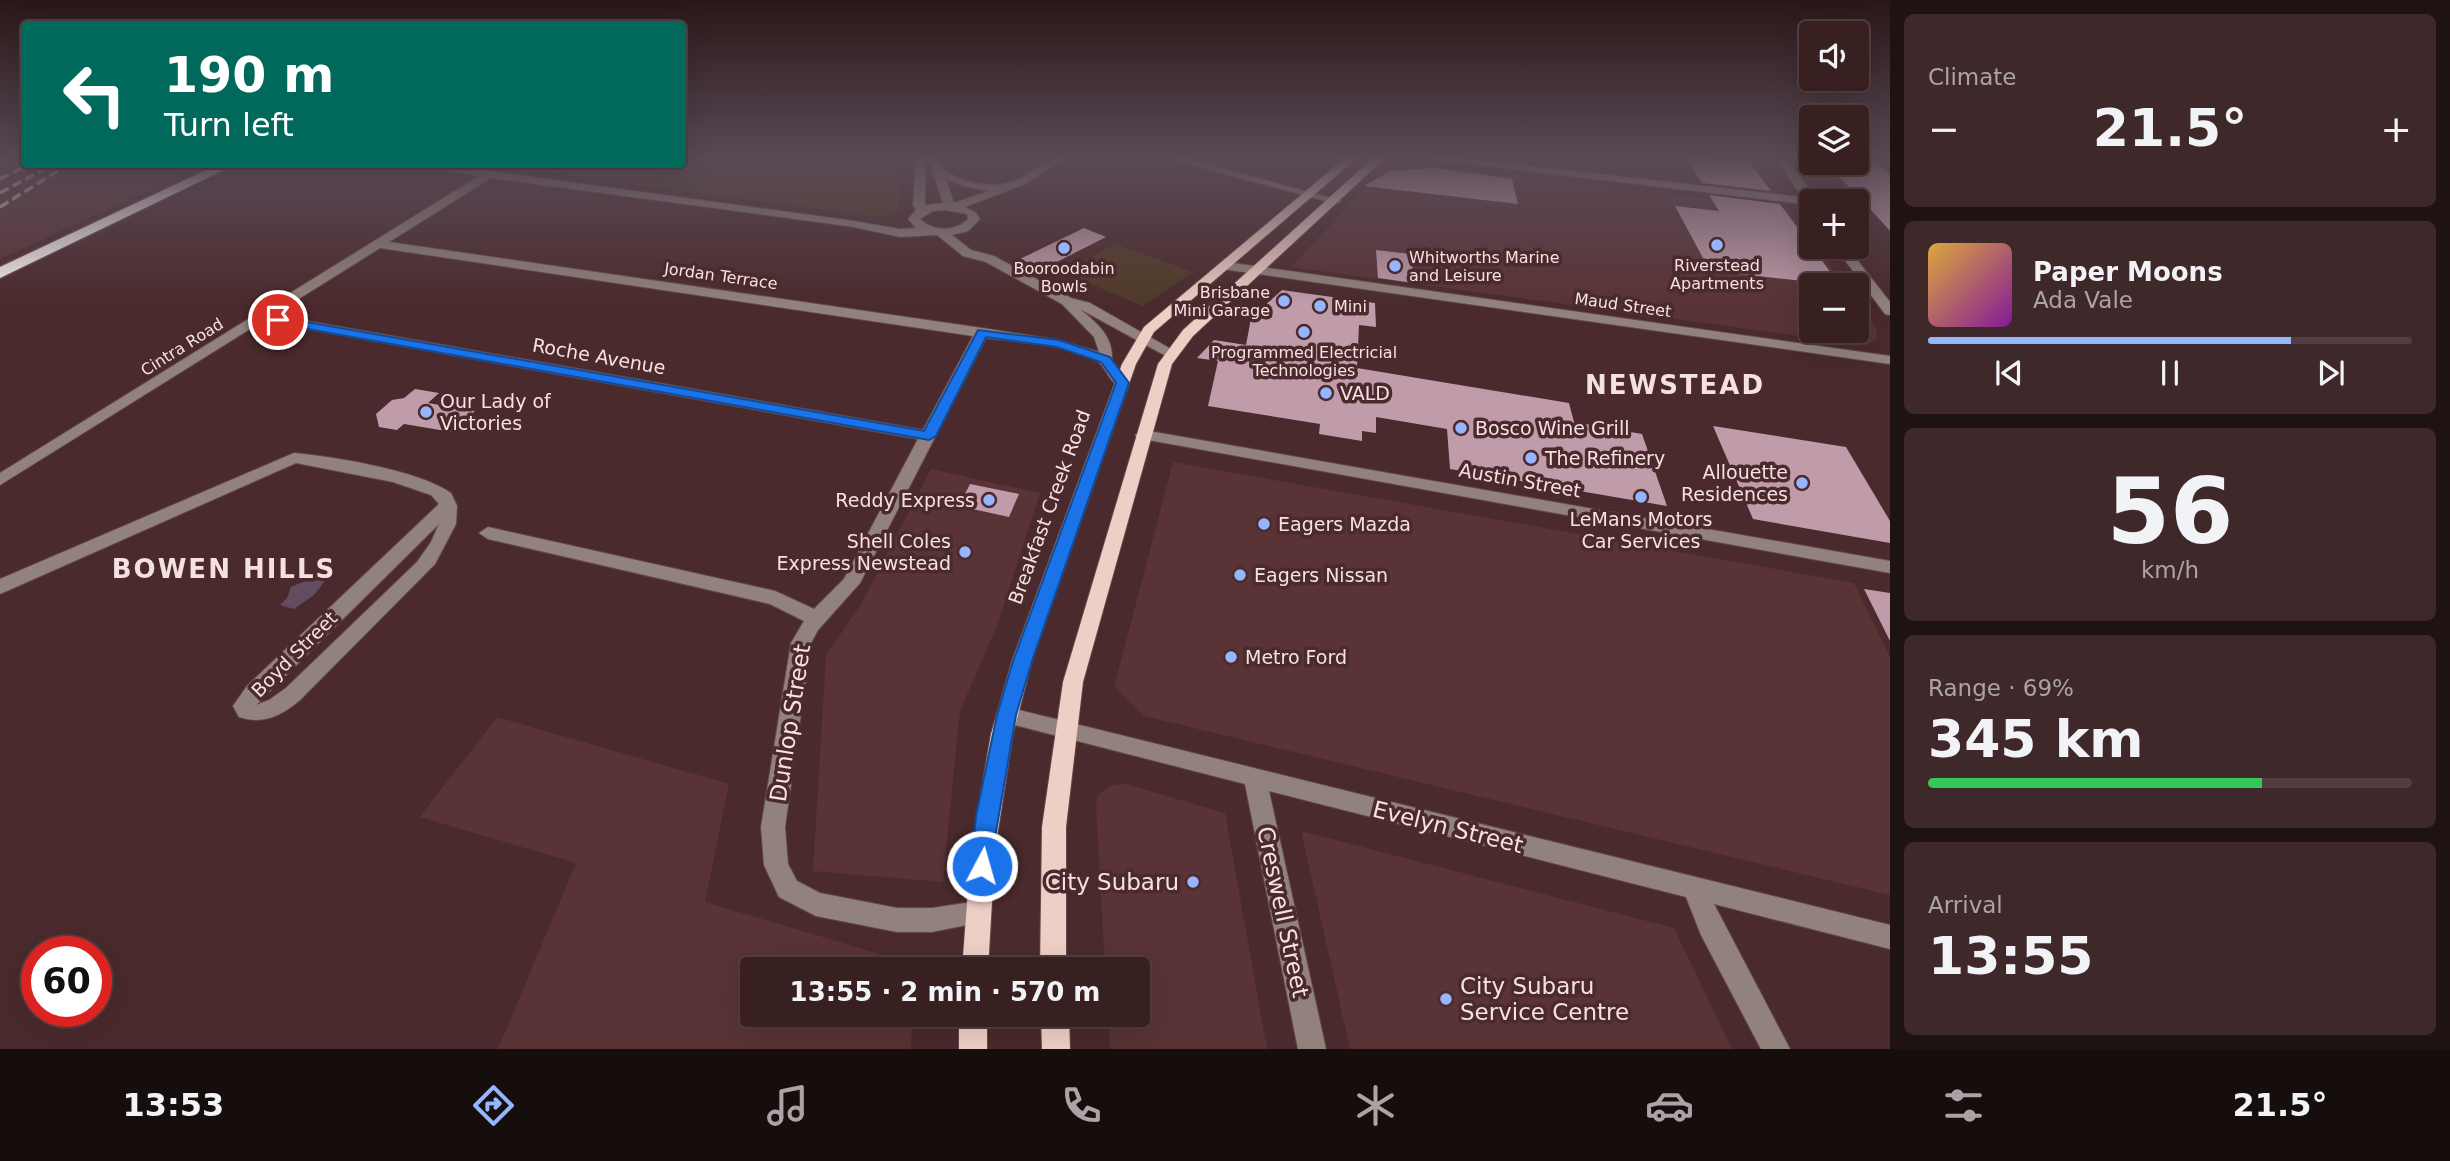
<!DOCTYPE html>
<html lang="en">
<head>
<meta charset="utf-8">
<style>
	:root { --surface:#382021; --page:#3f282a; --text:#f1f3f6; --muted:#aba3a5; --line:#523e3f; --accent:#95b6fd }
	body { margin:0; font-family:"DejaVu Sans",sans-serif; background:var(--page); color:var(--text); height:100vh; display:flex; flex-direction:column; font-size:26px; white-space:nowrap }
	* { box-sizing:border-box; margin:0 }
	p { font-size:23px; color:var(--muted) }
	.icon { flex:none; width:38px; height:38px; fill:none; stroke:currentColor; stroke-width:2; stroke-linecap:round; stroke-linejoin:round }
	.map { position:relative; flex:1; overflow:hidden }
	.details { display:flex; flex-direction:column; gap:14px; padding:14px; background:#1f1212; width:560px }
	.details>* { flex:none }
	.guide { position:absolute; left:21px; top:21px; width:665px; height:147px; border-radius:7px; box-shadow:0 7px 28px #0002,0 0 0 2px var(--line); background:#00695c; color:#fff; overflow:hidden }
	.tools { position:absolute; left:1799px; top:21px; display:grid; gap:14px }
	.tools a { display:grid; place-items:center; width:70px; height:70px; border-radius:7px; background:var(--surface); box-shadow:0 7px 28px #0002,0 0 0 2px var(--line); font-size:35px }
	.speed { position:absolute; left:21px; top:936px; display:flex; gap:14px; font-size:35px; font-weight:700; text-align:center }
	.speed>* { display:grid; place-content:center; width:91px; height:91px; border-radius:50%; background:var(--surface); box-shadow:0 7px 28px #0002,0 0 0 2px var(--line); line-height:1 }
	.speed .limit { border:10px solid #d22; background:#fff; color:#111 }
	.pin { position:absolute; display:grid; place-items:center; width:60px; height:60px; color:#fff; margin:-30px; border:4px solid #fff; border-radius:50%; box-shadow:0 2px 7px #0007 }
	.me { position:absolute; width:77px; margin:-38px; rotate:6deg; stroke-linejoin:round; filter:drop-shadow(0 0 5px #0008) }
	.turn { display:flex; align-items:center; gap:24px; height:147px; padding:0 28px; font-size:32px }
	.turn .icon { width:91px; height:91px; stroke-width:2.5 }
	.turn b { display:block; font-size:49px; line-height:60px }
	.big { font-size:52px; font-weight:600; line-height:1.1 }
	.details .widget { flex:1; display:flex; flex-direction:column; justify-content:center; gap:10px; min-width:0; padding:0 24px; border-radius:10px; background:var(--page) }
	.details .dial { align-items:center; gap:0 }
	.dial b { font-size:91px; line-height:1 }
	.song { display:flex; align-items:center; gap:21px }
	.cover { width:84px; height:84px; border-radius:10px; background:linear-gradient(135deg,hsl(40 70% 55%),hsl(290 70% 35%)) }
	.played { height:7px; border-radius:4px; background:linear-gradient(90deg,var(--accent) 75%,var(--line) 75%) }
	.keys { display:flex; justify-content:space-around; direction:ltr }
	.heat { display:flex; justify-content:space-between; align-items:center; font-size:38px; direction:ltr }
	.charge { height:10px; border-radius:5px; background:linear-gradient(90deg,#34c759 69%,var(--line) 0) }
	.trip { position:absolute; left:740px; top:957px; width:410px; height:70px; border-radius:7px; background:var(--surface); box-shadow:0 7px 28px #0002,0 0 0 2px var(--line); font-weight:600; line-height:70px; text-align:center }
	.menu { display:flex; height:112px; justify-content:space-around; align-items:center; background:#160d0d; color:var(--muted) }
	.menu .icon { width:49px; height:49px }
	.menu .current { color:var(--accent) }
	.menu b { font-size:32px; color:var(--text) }
	main { display:flex; flex:1; min-height:0 }
	.map>svg:first-child { display:block }
	.built { fill:#593336 }
	.green { fill:#503a28 }
	.water { fill:#634c60 }
	.building { fill:#c09caa }
	.lines { fill:none; stroke-linecap:round; stroke-linejoin:round }
	.minor-casing { stroke:#664749; stroke-width:2 }
	.major-casing { stroke:#664749; stroke-width:2 }
	.highway-casing { stroke:#664749; stroke-width:3 }
	.minor { fill:#91827d; fill-rule:evenodd }
	.major { fill:#eecfc5; fill-rule:evenodd }
	.highway { fill:#fcf5f2; fill-rule:evenodd }
	.rail { stroke:#d7c0c2; stroke-width:3.5; stroke-dasharray:10 4.5; stroke-linecap:butt }
	.route { fill:#1a73e8; stroke:#114b97; stroke-width:2 }
	.poi-dot { fill:#95b6fd; stroke:#4a2a2c; stroke-width:2.5 }
	.labels { text-anchor:middle; dominant-baseline:central; stroke-width:7; stroke-linejoin:round; paint-order:stroke }
	.far-poi-label { font-size:16px; fill:#f6e1e2; stroke:#4a2a2c }
	.far-street-label { font-size:16px; fill:#f6e1e2; stroke:#4a2a2c }
	.street-label { font-size:19px; fill:#f6e1e2; stroke:#4a2a2c }
	.poi-label { font-size:19px; fill:#f6e1e2; stroke:#4a2a2c; text-anchor:start }
	.near-street-label { font-size:23px; fill:#f6e1e2; stroke:#4a2a2c }
	.near-poi-label { font-size:23px; fill:#f6e1e2; stroke:#4a2a2c; text-anchor:end }
	.district-label { font-size:26px; font-weight:bold; letter-spacing:2px; fill:#f6e1e2; stroke:#4a2a2c }
</style>
</head>
<body>
<main>
<div class="map">
<svg width="1890" height="1049" viewBox="0 0 1890 1049">
	<rect width="100%" height="100%" fill="#4a2a2c"/>
	<!-- built -->
	<g class="built">
		<path d="M 0,158 L 24,158 L 24,164 L 199,167 L 0,259 Z"/>
		<path d="M 1400,167 L 1434,167 L 1786,207 L 1811,240 L 1811,247 L 1816,247 L 1845,285 L 1811,285 L 1811,331 L 1857,331 L 1857,302 L 1876,328 L 1877,339 L 1867,345 L 1291,267 L 1381,172 Z"/>
		<path d="M 1173,462 L 1854,583 L 1890,657 L 1890,895 L 1144,716 L 1114,687 Z"/>
		<path d="M 931,469 L 1040,493 L 998,623 L 960,711 L 943,882 L 813,871 L 826,655 L 860,606 Z"/>
		<path d="M 497,717 L 729,784 L 705,902 L 914,964 L 914,970 L 752,970 L 752,1015 L 912,1015 L 911,1049 L 498,1049 L 576,863 L 420,817 Z"/>
		<path d="M 1126,784 L 1225,813 L 1267,1049 L 1110,1049 L 1108,1015 L 1138,1015 L 1138,970 L 1105,969 L 1096,805 L 1098,795 L 1112,785 Z"/>
		<path d="M 1301,831 L 1674,928 L 1732,1049 L 1350,1049 Z"/>
	</g>
	<!-- green -->
	<g class="green">
		<path d="M 683,158 L 893,158 L 901,177 L 898,211 L 886,216 L 870,216 L 489,165 L 682,164 Z"/>
		<path d="M 1115,244 L 1193,272 L 1143,306 L 1064,273 Z"/>
	</g>
	<!-- water -->
	<path class="water" d="M 314,573 L 328,577 L 314,595 L 294,609 L 280,605 L 287,598 L 291,587 L 305,581 Z"/>
	<!-- building -->
	<g class="building">
		<path d="M 1686,158 L 1749,161 L 1771,191 L 1702,183 Z"/>
		<path d="M 1858,158 L 1878,164 L 1890,175 L 1890,231 L 1855,192 L 1823,163 L 1857,163 Z"/>
		<path d="M 1435,168 L 1512,179 L 1518,204 L 1364,186 L 1391,171 Z"/>
		<path d="M 1709,195 L 1780,204 L 1840,285 L 1710,271 L 1675,206 L 1719,211 Z"/>
		<path d="M 1084,228 L 1106,237 L 1043,269 L 1020,259 Z"/>
		<path d="M 1376,250 L 1411,254 L 1414,283 L 1378,278 Z"/>
		<path d="M 1282,290 L 1375,303 L 1376,327 L 1359,325 L 1357,368 L 1569,403 L 1574,422 L 1642,434 L 1667,506 L 1450,469 L 1447,429 L 1376,417 L 1376,433 L 1362,431 L 1362,441 L 1319,434 L 1320,424 L 1208,406 L 1218,361 L 1197,358 L 1214,340 L 1246,345 L 1251,318 Z"/>
		<path d="M 415,389 L 439,393 L 428,403 L 475,411 L 452,432 L 404,424 L 397,430 L 379,427 L 376,414 L 392,400 L 404,398 Z"/>
		<path d="M 1713,426 L 1846,447 L 1890,521 L 1890,543 L 1753,519 Z"/>
		<path d="M 970,484 L 1019,494 L 1009,517 L 959,506 Z"/>
		<path d="M 1864,589 L 1890,593 L 1890,641 Z"/>
	</g>
	<g class="lines">
		<!-- minor casing -->
		<g class="minor-casing">
			<g id="minor">
				<path d="M 916,158 L 937,158 C 941,163 941,168 946,171 C 968,185 998,190 1021,178 C 1036,169 1048,158 1066,158 L 1025,184 L 965,207 L 976,213 L 980,219 L 968,231 L 952,235 L 971,250 L 994,256 L 1071,298 L 1090,303 L 1178,353 L 1171,357 L 1166,356 L 1080,309 C 1098,324 1114,337 1112,362 L 1129,383 L 1122,387 C 1109,384 1106,366 1096,360 C 1070,345 1016,342 986,338 L 860,583 L 818,630 L 811,643 L 785,827 L 788,864 L 797,881 L 820,893 L 897,908 L 932,908 L 978,901 L 987,905 L 991,913 L 987,921 L 932,932 L 897,932 L 816,916 L 779,897 L 764,865 L 761,827 L 791,643 L 804,621 L 770,604 L 488,539 L 479,533 L 488,527 L 775,591 L 814,609 L 844,579 L 918,439 L 263,321 L 0,485 L 0,473 L 479,176 L 407,164 L 439,164 L 854,221 L 900,229 L 916,228 L 908,219 L 916,210 L 913,205 ZM 926,161 L 930,164 L 943,203 L 925,205 ZM 491,178 L 854,227 L 900,237 L 937,235 L 963,256 L 986,262 L 1062,304 L 1094,337 L 1099,352 L 1058,340 L 982,328 L 389,242 ZM 946,179 L 963,186 L 988,191 L 954,203 ZM 945,210 L 967,214 L 968,219 C 955,232 934,232 920,219 L 933,211 ZM 380,248 L 973,336 L 923,430 L 273,315 Z"/>
				<path d="M 1166,158 L 1185,158 L 1342,201 L 1336,204 Z"/>
				<path d="M 1421,158 L 1457,158 L 1802,197 L 1775,158 L 1786,158 L 1814,196 L 1809,207 L 1803,204 Z"/>
				<path d="M 1835,247 L 1847,247 L 1890,302 L 1890,315 L 1885,314 Z"/>
				<path d="M 1226,262 L 1890,356 L 1890,364 L 1222,269 L 1220,266 Z"/>
				<path d="M 1143,430 L 1890,561 L 1890,573 L 1137,438 L 1135,435 Z"/>
				<path d="M 294,453 C 336,457 417,470 451,493 L 457,506 L 456,524 L 435,564 L 300,700 C 281,716 263,725 239,717 L 233,706 L 247,686 L 439,504 L 431,495 L 393,482 L 296,463 L 0,594 L 0,579 ZM 439,524 L 431,542 L 417,562 L 286,688 L 269,700 L 256,705 Z"/>
				<path d="M 1007,707 L 1890,925 L 1890,949 L 1714,904 L 1790,1049 L 1761,1049 L 1701,935 L 1686,897 L 1269,791 L 1326,1049 L 1298,1049 L 1245,784 L 999,721 L 996,715 L 999,709 Z"/>
			</g>
		</g>
		<!-- major casing -->
		<g class="major-casing">
			<g id="major">
				<path d="M 1345,158 L 1357,158 L 1154,332 L 1136,364 L 1032,661 L 1013,734 L 995,850 L 988,970 L 962,970 L 971,850 L 991,734 L 1012,661 L 1122,364 L 1144,327 Z"/>
				<path d="M 1373,158 L 1385,158 L 1193,336 L 1172,364 L 1083,682 L 1066,827 L 1066,970 L 1040,970 L 1042,827 L 1063,682 L 1158,364 L 1183,330 Z"/>
				<rect x="959" y="1015" width="28" height="34"/>
				<path d="M 1041,1015 L 1069,1015 L 1070,1049 L 1042,1049 Z"/>
			</g>
		</g>
		<!-- highway casing -->
		<g class="highway-casing">
			<path id="highway" d="M 219,164 L 236,164 L 0,278 L 0,267 Z"/>
		</g>
		<!-- minor -->
		<use href="#minor" class="minor"/>
		<!-- major -->
		<use href="#major" class="major"/>
		<!-- highway -->
		<use href="#highway" class="highway"/>
		<!-- rail -->
		<g class="rail">
			<path d="M 0,179 L 30,164"/>
			<path d="M 0,193 L 46,168"/>
			<path d="M 0,207 L 69,164"/>
		</g>
	</g>
	<!-- sky -->
	<linearGradient id="sky" x2="0" y2="1"><stop stop-color="#291718"/><stop offset="0.52" stop-color="#5a4a56"/><stop offset="1" stop-color="#5a4a56" stop-opacity="0"/></linearGradient>
	<rect width="1890" height="305" fill="url(#sky)"/>
	<!-- route -->
	<path class="route" d="M 278,317 L 924,431 L 978,330 L 1059,340 L 1110,357 L 1129,383 L 1032,661 L 1016,715 L 989,873 L 982,876 L 974,873 L 971,866 L 976,816 L 997,715 L 1013,661 L 1116,383 L 1101,362 L 1057,347 L 986,337 L 936,436 L 929,440 L 274,323 L 274,318 Z"/>
	<!-- markers -->
	<g class="poi-dot">
		<circle cx="1717" cy="245" r="7"/>
		<circle cx="1064" cy="248" r="7"/>
		<circle cx="1395" cy="266" r="7"/>
		<circle cx="1284" cy="301" r="7"/>
		<circle cx="1320" cy="306" r="7"/>
		<circle cx="1304" cy="332" r="7"/>
		<circle cx="1326" cy="393" r="7"/>
		<circle cx="426" cy="412" r="7"/>
		<circle cx="1461" cy="428" r="7"/>
		<circle cx="1531" cy="458" r="7"/>
		<circle cx="1802" cy="483" r="7"/>
		<circle cx="1641" cy="497" r="7"/>
		<circle cx="989" cy="500" r="7"/>
		<circle cx="1264" cy="524" r="7"/>
		<circle cx="965" cy="552" r="7"/>
		<circle cx="1240" cy="575" r="7"/>
		<circle cx="1231" cy="657" r="7"/>
		<circle cx="1193" cy="882" r="7"/>
		<circle cx="1446" cy="999" r="7"/>
	</g>
	<g class="labels">
		<!-- far-poi labels -->
		<g class="far-poi-label">
			<text x="1409" y="257" text-anchor="start">Whitworths Marine<tspan x="1409" dy="18">and Leisure</tspan></text>
			<text x="1717" y="265">Riverstead<tspan x="1717" dy="18">Apartments</tspan></text>
			<text x="1064" y="268">Booroodabin<tspan x="1064" dy="18">Bowls</tspan></text>
			<text x="1270" y="292" text-anchor="end">Brisbane<tspan x="1270" dy="18">Mini Garage</tspan></text>
			<text x="1334" y="306" text-anchor="start">Mini</text>
			<text x="1304" y="352">Programmed Electricial<tspan x="1304" dy="18">Technologies</tspan></text>
		</g>
		<!-- far-street labels -->
		<g class="far-street-label">
			<text transform="translate(721 276) rotate(8)">Jordan Terrace</text>
			<text transform="translate(1623 305) rotate(8)">Maud Street</text>
			<text transform="translate(182 347) rotate(-32)">Cintra Road</text>
		</g>
		<!-- street labels -->
		<g class="street-label">
			<text transform="translate(599 356) rotate(10)">Roche Avenue</text>
			<text transform="translate(1520 480) rotate(10)">Austin Street</text>
			<text transform="translate(1049 507) rotate(-70)">Breakfast Creek Road</text>
			<text transform="translate(294 654) rotate(-45)">Boyd Street</text>
		</g>
		<!-- poi labels -->
		<g class="poi-label">
			<text x="1340" y="393">VALD</text>
			<text x="440" y="401">Our Lady of<tspan x="440" dy="22">Victories</tspan></text>
			<text x="1475" y="428">Bosco Wine Grill</text>
			<text x="1545" y="458">The Refinery</text>
			<text x="1788" y="472" text-anchor="end">Allouette<tspan x="1788" dy="22">Residences</tspan></text>
			<text x="975" y="500" text-anchor="end">Reddy Express</text>
			<text x="1641" y="519" text-anchor="middle">LeMans Motors<tspan x="1641" dy="22">Car Services</tspan></text>
			<text x="1278" y="524">Eagers Mazda</text>
			<text x="951" y="541" text-anchor="end">Shell Coles<tspan x="951" dy="22">Express Newstead</tspan></text>
			<text x="1254" y="575">Eagers Nissan</text>
			<text x="1245" y="657">Metro Ford</text>
		</g>
		<!-- near-street labels -->
		<g class="near-street-label">
			<text transform="translate(790 723) rotate(-81)">Dunlop Street</text>
			<text transform="translate(1448 827) rotate(14)">Evelyn Street</text>
			<text transform="translate(1283 912) rotate(78)">Creswell Street</text>
		</g>
		<!-- near-poi labels -->
		<g class="near-poi-label">
			<text x="1179" y="882">City Subaru</text>
			<text x="1460" y="986" text-anchor="start">City Subaru<tspan x="1460" dy="26">Service Centre</tspan></text>
		</g>
		<!-- district labels -->
		<g class="district-label">
			<text x="1675" y="385">NEWSTEAD</text>
			<text x="224" y="569">BOWEN HILLS</text>
		</g>
	</g>
</svg>
<div class="tools">
<a><svg class="icon" aria-label="sound" viewBox="0 0 24 24"><path d="M4 9h4l5-4v14l-5-4H4zM17 9q2 3 0 6"/></svg></a>
<a><svg class="icon" aria-label="layers" viewBox="0 0 24 24"><path d="M12 4l9 5-9 5-9-5zM3 14l9 5 9-5"/></svg></a>
<a>+</a>
<a>−</a>
</div>
<div class="speed"><div class="limit">60</div></div>
<div class="pin" style="left:278px;top:320px;background:#d93025"><svg class="icon" aria-label="arrive" viewBox="0 0 24 24"><path d="M6 21V4h12l-3 4 3 4H6"/></svg></div>
<svg class="me" style="left:982px;top:866px" viewBox="-20 -20 40 40"><circle r="17" fill="#1a73e8" stroke="#fff" stroke-width="3"/><path d="M0-11L8 9 0 5-8 9z" fill="#fff"/></svg>
<div class="trip">13:55 · 2 min · 570 m</div>
<div class="guide">
<div class="turn"><svg class="icon" aria-label="left" viewBox="0 0 24 24"><path d="M17 20v-9H6M10 6l-5 5 5 5"/></svg><div><b>190 m</b>Turn left</div></div>
</div>
</div>
<section class="details">
<div class="widget"><p>Climate</p>
<div class="heat"><a>−</a><b class="big">21.5°</b><a>+</a></div>
</div>
<div class="widget">
<div class="song"><i class="cover"></i><div><b>Paper Moons</b><p>Ada Vale</p></div></div>
<div class="played"></div>
<div class="keys"><svg class="icon" aria-label="previous" viewBox="0 0 24 24"><path d="M18 5L8 12l10 7zM5 5v14"/></svg><svg class="icon" aria-label="pause" viewBox="0 0 24 24"><path d="M8 5v14M16 5v14"/></svg><svg class="icon" aria-label="next" viewBox="0 0 24 24"><path d="M6 5l10 7-10 7zM19 5v14"/></svg></div>
</div>
<div class="widget dial"><b>56</b><p>km/h</p></div>
<div class="widget"><p>Range · 69%</p><b class="big">345 km</b><div class="charge"></div></div>
<div class="widget"><p>Arrival</p><b class="big">13:55</b></div>
</section>
</main>
<nav class="menu">
<b>13:53</b>
<svg class="icon current" aria-label="directions" viewBox="0 0 24 24"><path d="M12 3l9 9-9 9-9-9zM9 14v-3h6M13 9l2 2-2 2"/></svg>
<svg class="icon" aria-label="music" viewBox="0 0 24 24"><path d="M9 18V5l10-2v13"/><circle cx="6" cy="18" r="3"/><circle cx="16" cy="16" r="3"/></svg>
<svg class="icon" aria-label="phone" viewBox="0 0 24 24"><path d="M5 4h4l2 5-3 2q2 4 5 5l2-3 5 2v4C11 20 4 13 5 4z"/></svg>
<svg class="icon" aria-label="climate" viewBox="0 0 24 24"><path d="M12 3v18M4 7l16 10M4 17L20 7"/></svg>
<svg class="icon" aria-label="car" viewBox="0 0 24 24"><path d="M5 17H2v-5l4-1 3-4h7l3 4 3 1v5h-3M9 17h6M6 11h13"/><circle cx="7" cy="17" r="2"/><circle cx="17" cy="17" r="2"/></svg>
<svg class="icon" aria-label="filters" viewBox="0 0 24 24"><path d="M4 7h16M4 17h16"/><circle cx="9" cy="7" r="2"/><circle cx="15" cy="17" r="2"/></svg>
<b>21.5°</b>
</nav>
</body>
</html>
